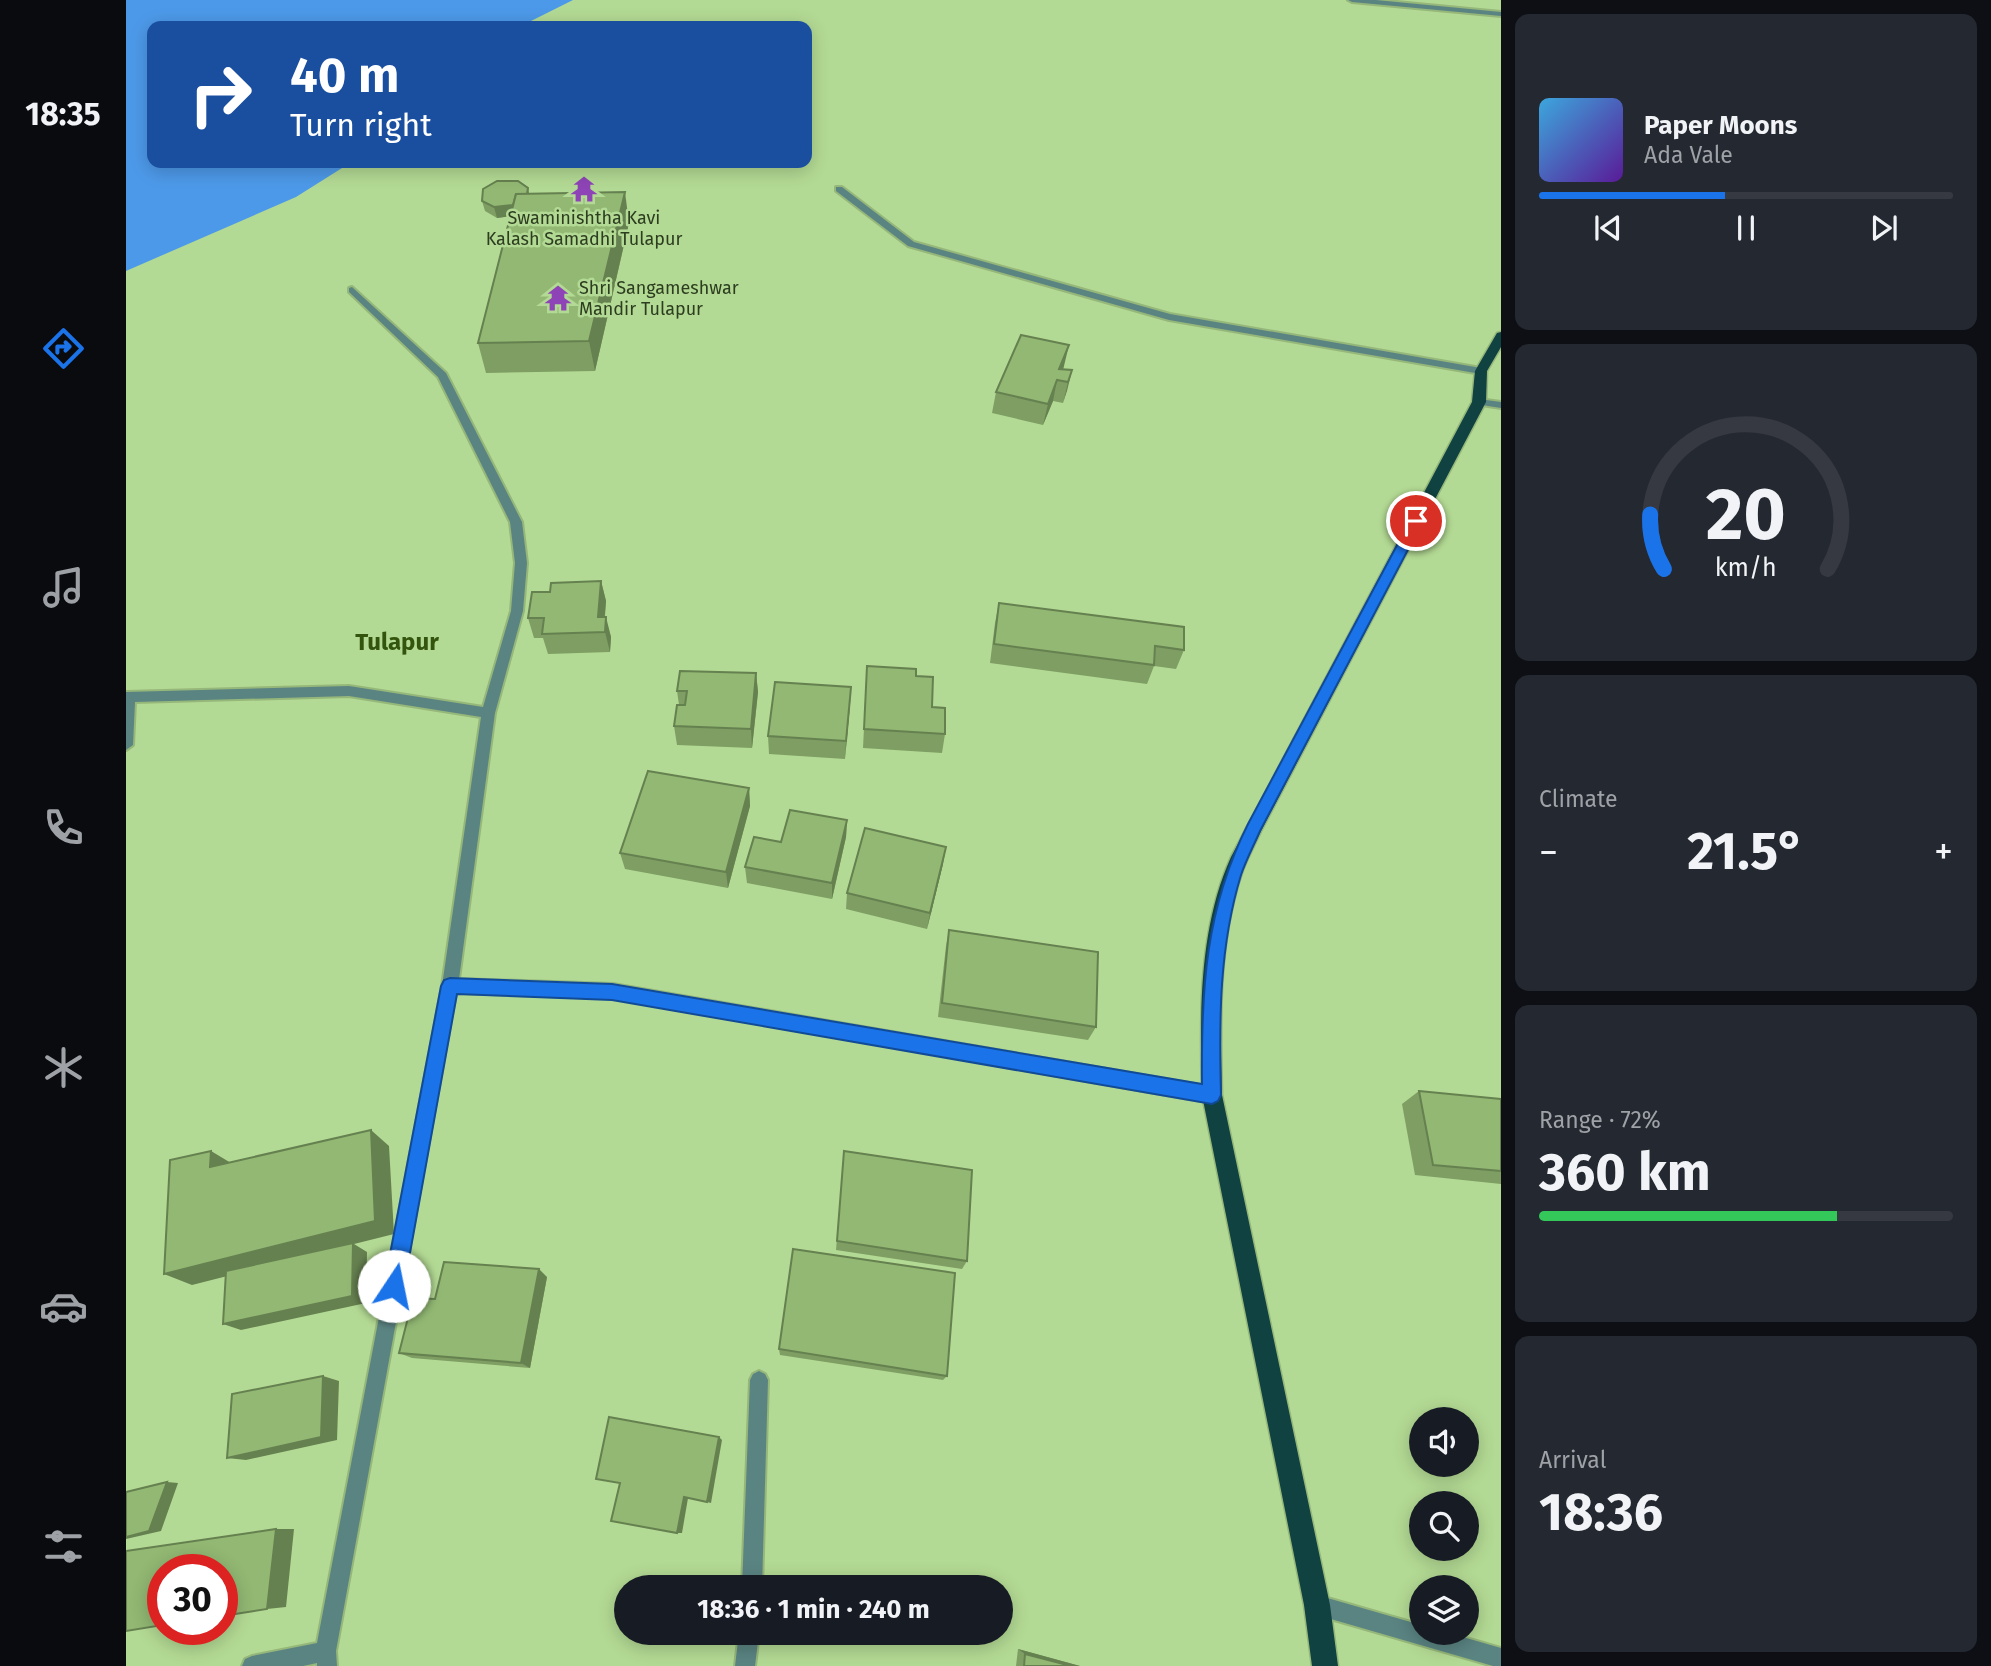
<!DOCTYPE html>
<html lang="en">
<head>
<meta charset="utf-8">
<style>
	:root { --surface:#171b24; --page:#242831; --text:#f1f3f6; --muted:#9ea1a6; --line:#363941; --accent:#1a73e8 }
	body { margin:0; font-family:"Fira Sans",sans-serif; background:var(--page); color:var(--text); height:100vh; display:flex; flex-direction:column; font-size:26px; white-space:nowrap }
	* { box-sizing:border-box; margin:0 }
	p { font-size:23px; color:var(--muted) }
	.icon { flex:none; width:38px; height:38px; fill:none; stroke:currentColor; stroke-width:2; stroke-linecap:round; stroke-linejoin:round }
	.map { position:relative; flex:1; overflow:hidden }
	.drawer { display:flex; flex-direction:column; gap:14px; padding:14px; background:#0d0f14; width:490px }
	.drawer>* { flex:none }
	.banner { position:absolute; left:21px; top:21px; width:665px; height:147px; border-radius:14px; box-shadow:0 4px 18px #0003; background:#1a4fa0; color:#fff; overflow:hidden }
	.tools { position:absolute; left:1283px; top:1407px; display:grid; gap:14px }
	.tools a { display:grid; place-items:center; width:70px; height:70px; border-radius:50%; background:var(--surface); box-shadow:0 4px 18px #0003; font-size:35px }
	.speed { position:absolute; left:21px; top:1554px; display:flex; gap:14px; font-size:35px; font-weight:700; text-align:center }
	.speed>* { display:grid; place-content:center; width:91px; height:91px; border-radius:50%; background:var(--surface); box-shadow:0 4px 18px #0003; line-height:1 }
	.speed .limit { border:10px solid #d22; background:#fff; color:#111 }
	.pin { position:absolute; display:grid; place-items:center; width:60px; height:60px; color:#fff; margin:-30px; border:4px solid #fff; border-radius:50%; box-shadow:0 2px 7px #0007 }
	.me { position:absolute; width:77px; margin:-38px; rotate:11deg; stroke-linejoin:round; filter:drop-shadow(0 0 5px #0008) }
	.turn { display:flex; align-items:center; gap:24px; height:147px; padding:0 28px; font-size:32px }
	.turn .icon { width:91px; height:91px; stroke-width:2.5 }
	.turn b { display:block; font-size:49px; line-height:60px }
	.big { font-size:52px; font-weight:700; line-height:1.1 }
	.drawer .tile { flex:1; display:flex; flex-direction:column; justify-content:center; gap:10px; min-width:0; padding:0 24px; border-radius:14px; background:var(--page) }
	.drawer .dial { align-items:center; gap:0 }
	.dial svg { height:182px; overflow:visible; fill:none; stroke:var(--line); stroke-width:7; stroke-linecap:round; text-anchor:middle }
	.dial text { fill:var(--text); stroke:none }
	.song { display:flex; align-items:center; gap:21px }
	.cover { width:84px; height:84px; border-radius:10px; background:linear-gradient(135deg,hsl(200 70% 55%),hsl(270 70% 35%)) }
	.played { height:7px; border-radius:4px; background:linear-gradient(90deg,var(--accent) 45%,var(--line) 45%) }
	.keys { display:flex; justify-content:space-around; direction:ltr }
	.heat { display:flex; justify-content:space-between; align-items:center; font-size:38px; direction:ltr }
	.charge { height:10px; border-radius:5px; background:linear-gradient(90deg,#34c759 72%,var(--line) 0) }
	.trip { position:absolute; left:488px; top:1575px; width:399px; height:70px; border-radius:35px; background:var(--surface); box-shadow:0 4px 18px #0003; font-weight:700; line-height:70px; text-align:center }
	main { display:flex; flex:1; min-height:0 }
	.tabs { display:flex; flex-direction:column; width:126px; justify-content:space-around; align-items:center; background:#090b0e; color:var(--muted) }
	.tabs .icon { width:49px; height:49px }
	.tabs .selected { color:var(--accent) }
	.tabs b { font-size:32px; color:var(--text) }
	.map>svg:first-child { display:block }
	.water { fill:#4d99e9 }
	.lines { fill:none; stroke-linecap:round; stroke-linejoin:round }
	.service-casing { stroke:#96b77a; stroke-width:4 }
	.minor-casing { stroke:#96b77a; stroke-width:4 }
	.tertiary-casing { stroke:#96b77a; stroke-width:4 }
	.primary-casing { stroke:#96b77a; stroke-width:3 }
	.service { fill:#5a8482; fill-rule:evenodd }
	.minor { fill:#5a8482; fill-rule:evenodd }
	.tertiary { fill:#5a8482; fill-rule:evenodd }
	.primary { fill:#0f4241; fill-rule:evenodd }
	.wall { fill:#7e9e63 }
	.shaded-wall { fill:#668150 }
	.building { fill:#92b873; stroke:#668150; stroke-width:2 }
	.route { fill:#1a73e8; stroke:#114b97; stroke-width:2 }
	.labels { text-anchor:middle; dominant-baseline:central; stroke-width:5; stroke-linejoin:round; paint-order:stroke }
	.far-poi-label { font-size:18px; fill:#2d3d20; stroke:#b3da94 }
	.quarter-label { font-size:24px; font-weight:bold; fill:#33540d; stroke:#b3da94 }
</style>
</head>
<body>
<main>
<nav class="tabs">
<b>18:35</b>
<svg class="icon selected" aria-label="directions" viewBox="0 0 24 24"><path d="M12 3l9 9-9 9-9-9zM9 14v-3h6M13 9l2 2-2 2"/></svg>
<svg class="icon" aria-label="music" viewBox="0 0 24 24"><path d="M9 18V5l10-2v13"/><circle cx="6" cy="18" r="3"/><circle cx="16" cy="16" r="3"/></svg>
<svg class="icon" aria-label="phone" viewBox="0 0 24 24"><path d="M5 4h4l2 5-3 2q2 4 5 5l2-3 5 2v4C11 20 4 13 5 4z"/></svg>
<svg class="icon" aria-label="climate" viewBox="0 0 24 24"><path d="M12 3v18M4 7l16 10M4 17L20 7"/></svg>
<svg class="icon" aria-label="car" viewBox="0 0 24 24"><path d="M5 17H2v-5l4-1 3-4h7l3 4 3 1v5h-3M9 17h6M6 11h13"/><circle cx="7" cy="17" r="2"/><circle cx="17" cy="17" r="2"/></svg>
<svg class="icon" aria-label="filters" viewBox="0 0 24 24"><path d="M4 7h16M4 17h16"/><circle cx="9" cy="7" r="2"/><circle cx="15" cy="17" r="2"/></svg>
</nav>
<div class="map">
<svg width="1375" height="1666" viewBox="0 0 1375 1666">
	<rect width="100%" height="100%" fill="#b3da94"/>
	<!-- water -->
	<path class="water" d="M 0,0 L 447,0 L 395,26 L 26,26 L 26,163 L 224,163 L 170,197 L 0,271 Z"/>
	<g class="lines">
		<!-- service casing -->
		<g class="service-casing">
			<g id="service">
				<path d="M 1222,0 L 1250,0 L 1375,12 L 1375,16 L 1226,2 Z"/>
				<path d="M 710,187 L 716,187 L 788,242 L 1044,314 L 1355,368 L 1360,371 L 1355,374 L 1043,320 L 782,246 L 710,191 Z"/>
				<path d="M 1353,399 L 1375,402 L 1375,408 L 1349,404 L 1348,402 Z"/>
			</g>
		</g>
		<!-- minor casing -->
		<g class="minor-casing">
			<g id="minor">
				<path d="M 226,287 L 320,373 L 396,522 L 401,563 L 397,611 L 369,713 L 333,979 L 487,984 L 1086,1087 L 1092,1089 L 1094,1095 L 1092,1101 L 1086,1103 L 487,998 L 330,993 L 210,1651 L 211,1666 L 191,1666 L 191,1663 L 177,1666 L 116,1666 L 119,1659 L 126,1656 L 191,1643 L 316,986 L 355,717 L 223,696 L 9,702 L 7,745 L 0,750 L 0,692 L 223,686 L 357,707 L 385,611 L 389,563 L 384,522 L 312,377 L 223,292 L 223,288 Z"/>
				<path d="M 633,1371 L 639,1374 L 642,1380 L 636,1587 L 616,1587 L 624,1380 L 627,1374 Z"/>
				<path d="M 613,1633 L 633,1633 L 629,1666 L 609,1666 Z"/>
			</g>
		</g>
		<!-- tertiary casing -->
		<g class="tertiary-casing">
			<path id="tertiary" d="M 1191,1595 L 1295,1625 L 1295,1633 L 1323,1633 L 1375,1648 L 1375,1666 L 1367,1666 L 1191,1615 L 1184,1612 L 1181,1605 L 1184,1598 Z"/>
		</g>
		<!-- primary casing -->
		<g class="primary-casing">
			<path id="primary" d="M 1375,332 L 1375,347 L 1361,371 L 1360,402 L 1135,831 C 1129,844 1122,857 1117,870 C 1092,942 1094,1020 1096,1095 L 1204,1605 L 1212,1666 L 1186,1666 L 1178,1605 L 1076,1095 C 1074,1016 1072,930 1105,857 L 1346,402 L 1349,371 L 1371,333 Z"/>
		</g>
		<!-- service -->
		<use href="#service" class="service"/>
		<!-- minor -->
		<use href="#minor" class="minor"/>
		<!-- tertiary -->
		<use href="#tertiary" class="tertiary"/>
		<!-- primary -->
		<use href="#primary" class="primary"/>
	</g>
	<!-- wall -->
	<g class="wall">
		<path d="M 403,194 L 503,223 L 469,371 L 360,373 L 352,343 L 384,216 L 371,218 L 359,211 L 356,201 Z"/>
		<path d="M 938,366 L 937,369 L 946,370 L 937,403 L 927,401 L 917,425 L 866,413 L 870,392 Z"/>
		<path d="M 475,581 L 480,601 L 479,617 L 485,637 L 484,652 L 422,654 L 417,638 L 408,638 L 402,618 L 424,592 Z"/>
		<path d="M 873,603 L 1058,650 L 1050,669 L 1028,666 L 1021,684 L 864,663 L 869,623 Z"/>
		<path d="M 741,666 L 790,676 L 819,734 L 816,753 L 737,748 Z"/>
		<path d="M 630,673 L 632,692 L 626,748 L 551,745 L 548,726 L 553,705 L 551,691 Z"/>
		<path d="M 724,705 L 719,759 L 643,754 L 642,736 Z"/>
		<path d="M 623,788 L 624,806 L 602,888 L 499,869 L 494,853 Z"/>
		<path d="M 721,820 L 720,837 L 706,899 L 621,883 L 619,867 L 655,842 Z"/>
		<path d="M 817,864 L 801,929 L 720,909 L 721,893 Z"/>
		<path d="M 823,930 L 970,1027 L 962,1040 L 812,1017 L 820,946 Z"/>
		<path d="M 1293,1091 L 1375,1099 L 1375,1184 L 1289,1175 L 1276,1104 Z"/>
		<path d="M 718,1151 L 841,1261 L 836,1269 L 710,1250 Z"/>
		<path d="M 421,1277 L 404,1368 L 286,1358 L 273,1353 L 309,1299 Z"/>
		<path d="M 653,1349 L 821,1376 L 817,1380 L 654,1355 Z"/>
		<path d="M 892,1649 L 954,1666 L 890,1666 Z"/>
	</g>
	<!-- shaded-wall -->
	<g class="shaded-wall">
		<path d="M 402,188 L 404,199 L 394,215 L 371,218 L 368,207 Z"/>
		<path d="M 499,192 L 503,223 L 469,371 L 463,341 Z"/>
		<path d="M 943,345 L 938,366 L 933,381 L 931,380 L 927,401 L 917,425 L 922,404 L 933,369 Z"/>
		<path d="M 946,370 L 941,391 L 937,403 L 942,382 Z"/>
		<path d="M 475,581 L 480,601 L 477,633 L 472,617 Z"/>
		<path d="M 480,617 L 485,637 L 484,652 L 479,632 Z"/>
		<path d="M 630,673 L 632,692 L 626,748 L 625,729 Z"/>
		<path d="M 725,687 L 724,705 L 719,759 L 720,741 Z"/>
		<path d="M 623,788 L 624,806 L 602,888 L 600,872 Z"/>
		<path d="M 721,820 L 720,837 L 706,899 L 706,883 Z"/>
		<path d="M 820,847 L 817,864 L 801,929 L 804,913 Z"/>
		<path d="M 245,1130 L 263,1146 L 268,1234 L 228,1244 L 241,1252 L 240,1303 L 115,1330 L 97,1324 L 227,1244 L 66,1285 L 38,1274 Z"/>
		<path d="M 85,1151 L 110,1166 L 84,1167 Z"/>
		<path d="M 413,1269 L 421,1277 L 404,1368 L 395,1363 Z"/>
		<path d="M 197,1376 L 213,1381 L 211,1440 L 120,1460 L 101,1458 Z"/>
		<path d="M 593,1437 L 596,1440 L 585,1503 L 581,1502 Z"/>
		<path d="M 41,1482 L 52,1483 L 35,1531 L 0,1539 L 0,1537 Z"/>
		<path d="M 558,1497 L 562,1498 L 556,1533 L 551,1533 Z"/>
		<path d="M 150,1529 L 168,1529 L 160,1607 L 141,1609 Z"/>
		<path d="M 892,1649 L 954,1666 L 945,1666 L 899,1654 Z"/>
	</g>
	<!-- building -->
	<g class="building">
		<path d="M 371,181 L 392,181 L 402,188 L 401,194 L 390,194 L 387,205 L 368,207 L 356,201 L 357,189 Z"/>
		<path d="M 499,192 L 463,341 L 352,343 L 390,194 Z"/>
		<path d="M 895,335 L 943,345 L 933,369 L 946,370 L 942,382 L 931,380 L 922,404 L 870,392 Z"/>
		<path d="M 475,581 L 472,617 L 480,617 L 479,632 L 416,634 L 418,618 L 402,618 L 406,592 L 424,592 L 425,583 Z"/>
		<path d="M 873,603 L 1058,627 L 1058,650 L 1029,646 L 1028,665 L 868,644 Z"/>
		<path d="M 741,666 L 790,669 L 790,676 L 807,677 L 806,707 L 819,708 L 819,734 L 738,729 Z"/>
		<path d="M 554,671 L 630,673 L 625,729 L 548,726 L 551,705 L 559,705 L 561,691 L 551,691 Z"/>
		<path d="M 649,682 L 725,687 L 720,741 L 642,736 Z"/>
		<path d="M 522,771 L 623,788 L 600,872 L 494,853 Z"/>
		<path d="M 664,810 L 721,820 L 706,883 L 619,867 L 628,837 L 655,842 Z"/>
		<path d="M 739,828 L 820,847 L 804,913 L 721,893 Z"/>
		<path d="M 823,930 L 972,952 L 970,1027 L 816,1003 Z"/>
		<path d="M 1293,1091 L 1375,1099 L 1375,1171 L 1307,1165 Z"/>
		<path d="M 245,1130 L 249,1221 L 38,1274 L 44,1160 L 85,1151 L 84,1167 Z"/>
		<path d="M 718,1151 L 846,1170 L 841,1261 L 711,1241 Z"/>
		<path d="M 227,1243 L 226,1296 L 97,1324 L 100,1271 Z"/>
		<path d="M 667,1249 L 829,1273 L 821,1376 L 653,1349 Z"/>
		<path d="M 318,1262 L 413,1269 L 395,1363 L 273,1353 L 287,1298 L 309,1299 Z"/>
		<path d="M 197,1376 L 195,1437 L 101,1458 L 106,1394 Z"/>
		<path d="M 483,1417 L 593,1437 L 581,1502 L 558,1497 L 551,1533 L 485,1521 L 494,1483 L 470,1479 Z"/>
		<path d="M 41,1482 L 23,1531 L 0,1537 L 0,1492 Z"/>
		<path d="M 150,1529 L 141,1609 L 96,1616 L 96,1570 L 37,1570 L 37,1625 L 0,1631 L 0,1551 Z"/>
		<path d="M 899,1654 L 945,1666 L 898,1666 Z"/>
	</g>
	<!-- route -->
	<path class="route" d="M 1290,516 L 1297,521 L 1134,831 C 1128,845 1120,860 1115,875 C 1093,947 1093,1021 1095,1095 L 1092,1101 L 1086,1104 L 486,1000 L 331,994 L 278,1286 L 275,1293 L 268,1296 L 261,1293 L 258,1286 L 315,986 L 318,980 L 324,978 L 486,984 L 1076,1084 C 1075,990 1079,910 1122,824 L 1284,521 Z"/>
	<!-- icons -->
	<defs>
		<g id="temple-bare" transform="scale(2.1)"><path d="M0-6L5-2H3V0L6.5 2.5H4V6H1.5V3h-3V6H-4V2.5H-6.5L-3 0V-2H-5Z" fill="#8e44b6" stroke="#b3da94" stroke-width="2.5" paint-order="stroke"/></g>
	</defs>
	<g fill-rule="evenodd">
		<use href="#temple-bare" x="458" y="189"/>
		<use href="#temple-bare" x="432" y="298"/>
	</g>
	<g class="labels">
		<!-- far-poi labels -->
		<g class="far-poi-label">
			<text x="458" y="218">Swaminishtha Kavi<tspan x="458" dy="21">Kalash Samadhi Tulapur</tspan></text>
			<text x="453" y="288" text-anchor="start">Shri Sangameshwar<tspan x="453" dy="21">Mandir Tulapur</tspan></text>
		</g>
		<!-- quarter labels -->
		<g class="quarter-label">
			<text x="271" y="642">Tulapur</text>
		</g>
	</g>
</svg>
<div class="tools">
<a><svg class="icon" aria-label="sound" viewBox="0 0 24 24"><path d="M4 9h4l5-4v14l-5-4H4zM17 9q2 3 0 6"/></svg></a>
<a><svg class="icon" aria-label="search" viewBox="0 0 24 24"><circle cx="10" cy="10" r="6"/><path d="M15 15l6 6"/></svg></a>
<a><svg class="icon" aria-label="layers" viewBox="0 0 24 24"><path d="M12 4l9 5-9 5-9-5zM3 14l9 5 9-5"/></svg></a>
</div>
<div class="speed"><div class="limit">30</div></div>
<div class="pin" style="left:1290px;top:521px;background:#d93025"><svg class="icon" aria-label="arrive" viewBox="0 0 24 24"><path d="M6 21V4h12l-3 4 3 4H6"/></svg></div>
<svg class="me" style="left:268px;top:1286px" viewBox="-20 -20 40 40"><circle r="19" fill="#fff"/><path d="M0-13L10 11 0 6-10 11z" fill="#1a73e8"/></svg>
<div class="trip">18:36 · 1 min · 240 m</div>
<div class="banner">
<div class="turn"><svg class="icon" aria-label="right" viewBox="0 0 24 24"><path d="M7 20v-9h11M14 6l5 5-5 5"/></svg><div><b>40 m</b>Turn right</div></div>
</div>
</div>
<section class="drawer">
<div class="tile">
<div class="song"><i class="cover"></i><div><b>Paper Moons</b><p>Ada Vale</p></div></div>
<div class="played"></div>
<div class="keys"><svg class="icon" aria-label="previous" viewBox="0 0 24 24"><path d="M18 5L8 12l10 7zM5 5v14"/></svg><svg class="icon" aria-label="pause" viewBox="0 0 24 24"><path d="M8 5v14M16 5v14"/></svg><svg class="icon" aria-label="next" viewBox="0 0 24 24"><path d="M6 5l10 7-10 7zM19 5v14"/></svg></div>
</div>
<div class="tile dial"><svg viewBox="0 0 100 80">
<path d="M14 69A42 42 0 1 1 86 69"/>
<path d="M14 69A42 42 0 0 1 8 45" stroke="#1a73e8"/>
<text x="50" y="56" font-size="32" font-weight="700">20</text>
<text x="50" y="72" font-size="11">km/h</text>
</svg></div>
<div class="tile"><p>Climate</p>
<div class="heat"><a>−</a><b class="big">21.5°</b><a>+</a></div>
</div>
<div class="tile"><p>Range · 72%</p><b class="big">360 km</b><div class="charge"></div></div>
<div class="tile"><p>Arrival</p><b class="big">18:36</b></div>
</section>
</main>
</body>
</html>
